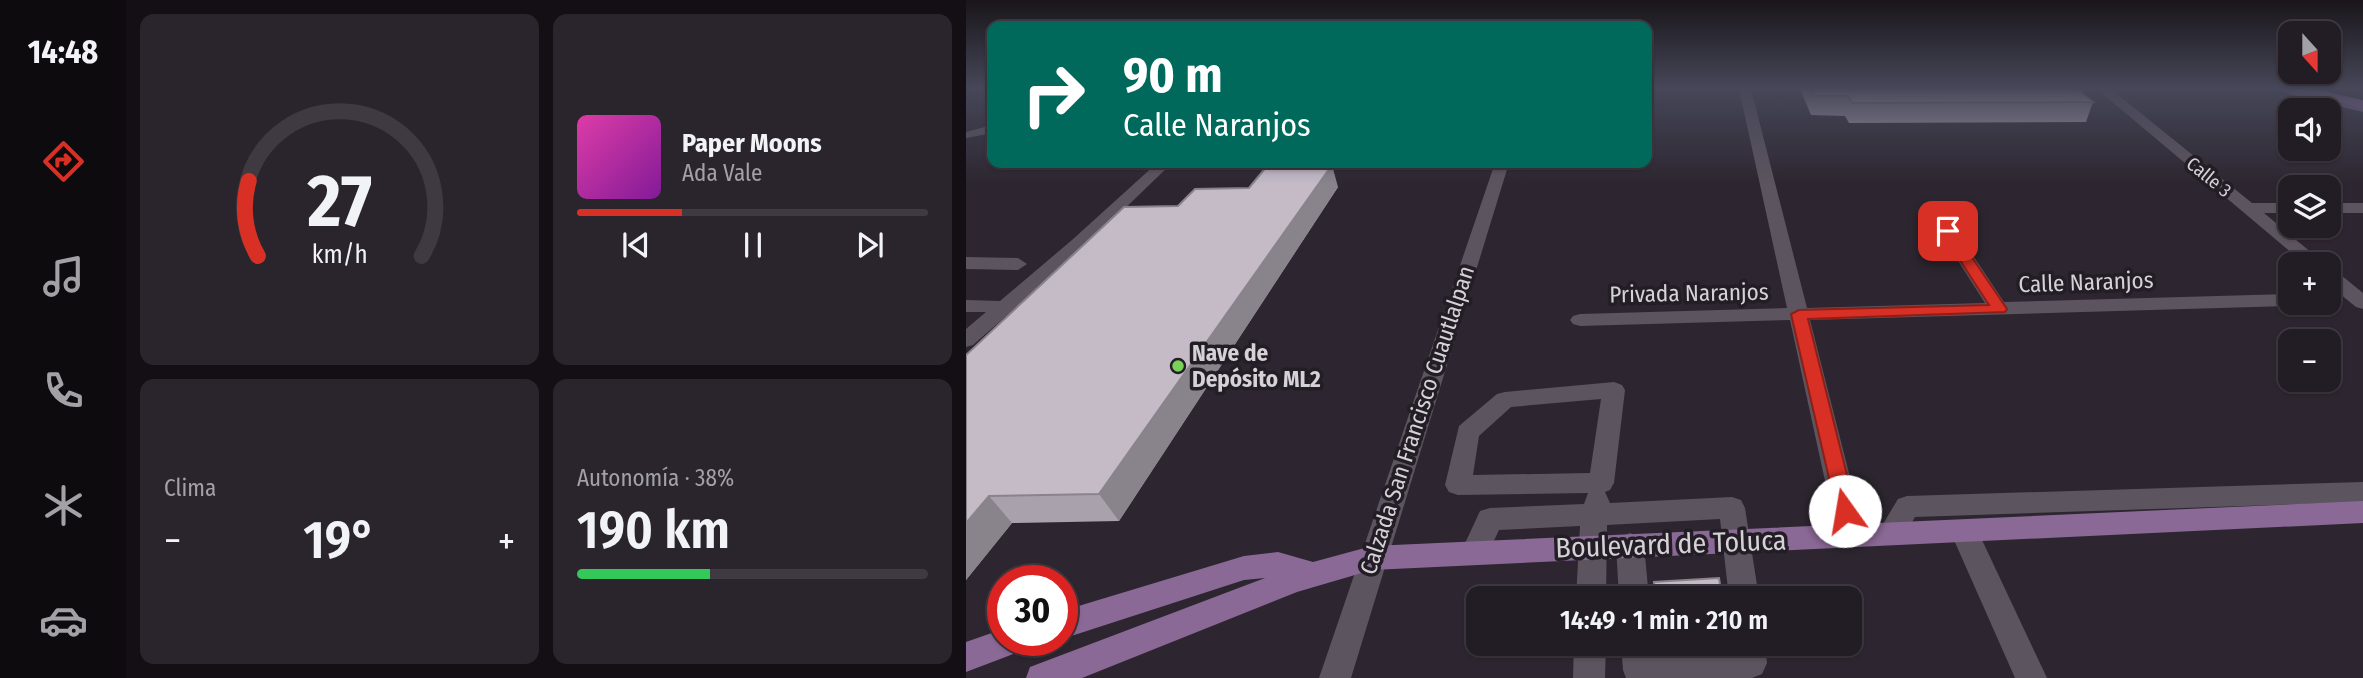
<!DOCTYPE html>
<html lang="es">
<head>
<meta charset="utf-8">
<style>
	:root { --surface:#221c24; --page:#2a252c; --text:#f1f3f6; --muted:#a2a1a6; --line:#3f3a41; --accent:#d93025 }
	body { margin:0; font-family:"Fira Sans Condensed",sans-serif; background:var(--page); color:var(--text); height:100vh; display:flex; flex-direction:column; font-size:26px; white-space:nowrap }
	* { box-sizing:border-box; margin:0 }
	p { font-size:23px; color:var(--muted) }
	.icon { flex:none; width:38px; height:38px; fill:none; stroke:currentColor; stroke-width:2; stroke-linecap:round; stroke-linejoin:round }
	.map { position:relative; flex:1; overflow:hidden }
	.panel { display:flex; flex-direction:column; gap:14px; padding:14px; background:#130f14; width:840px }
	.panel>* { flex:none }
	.guide { position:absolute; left:21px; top:21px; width:665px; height:147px; border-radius:14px; box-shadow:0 2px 5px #0004,0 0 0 2px var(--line); background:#00695c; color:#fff; overflow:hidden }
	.needle { width:46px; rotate:159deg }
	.controls { position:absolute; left:1312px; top:21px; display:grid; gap:14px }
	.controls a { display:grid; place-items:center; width:63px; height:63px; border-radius:14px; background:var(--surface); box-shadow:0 2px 5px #0004,0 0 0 2px var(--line); font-size:35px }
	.speed { position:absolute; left:21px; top:565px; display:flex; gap:14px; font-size:35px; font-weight:700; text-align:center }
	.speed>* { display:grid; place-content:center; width:91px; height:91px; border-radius:50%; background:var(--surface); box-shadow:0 2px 5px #0004,0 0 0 2px var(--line); line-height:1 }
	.speed .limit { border:10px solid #d22; background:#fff; color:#111 }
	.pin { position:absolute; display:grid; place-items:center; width:60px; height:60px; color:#fff; margin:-30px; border-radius:14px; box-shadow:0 4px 10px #0006 }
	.me { position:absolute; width:77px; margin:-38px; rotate:347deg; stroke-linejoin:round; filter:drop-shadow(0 0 5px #0008) }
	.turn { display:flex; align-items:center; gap:24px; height:147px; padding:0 21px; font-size:32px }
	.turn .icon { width:91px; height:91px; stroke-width:2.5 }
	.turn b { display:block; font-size:49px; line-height:60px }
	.big { font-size:52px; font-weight:600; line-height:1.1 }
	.panel .widget { flex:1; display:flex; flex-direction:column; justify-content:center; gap:10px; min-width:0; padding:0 24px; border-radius:14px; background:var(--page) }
	.panel .dial { align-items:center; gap:0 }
	.dial svg { height:182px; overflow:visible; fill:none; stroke:var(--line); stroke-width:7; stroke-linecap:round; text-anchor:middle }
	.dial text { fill:var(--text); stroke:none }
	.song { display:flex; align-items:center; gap:21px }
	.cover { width:84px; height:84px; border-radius:10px; background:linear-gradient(135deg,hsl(320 70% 55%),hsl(290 70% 35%)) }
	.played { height:7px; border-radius:4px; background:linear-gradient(90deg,var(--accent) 30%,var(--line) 30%) }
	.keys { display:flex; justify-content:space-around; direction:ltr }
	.heat { display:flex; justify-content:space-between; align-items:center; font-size:38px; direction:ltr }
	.charge { height:10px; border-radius:5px; background:linear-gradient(90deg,#34c759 38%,var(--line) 0) }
	.panel .tiles { flex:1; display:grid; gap:14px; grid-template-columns:repeat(2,1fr) }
	.trip { position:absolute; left:500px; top:586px; width:396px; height:70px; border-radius:14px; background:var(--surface); box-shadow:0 2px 5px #0004,0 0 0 2px var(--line); font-weight:600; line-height:70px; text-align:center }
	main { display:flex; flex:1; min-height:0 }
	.tabs { display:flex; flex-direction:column; width:126px; justify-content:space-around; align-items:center; background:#0e0b0e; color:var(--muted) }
	.tabs .icon { width:49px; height:49px }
	.tabs .active { color:var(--accent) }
	.tabs b { font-size:32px; color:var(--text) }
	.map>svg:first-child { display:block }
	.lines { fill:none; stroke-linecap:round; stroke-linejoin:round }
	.minor { fill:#5c545e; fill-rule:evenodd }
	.major { fill:#8b6996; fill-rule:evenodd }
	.highway { fill:#ab77bb; fill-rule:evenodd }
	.wall { fill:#a9a1ab }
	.shaded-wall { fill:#89838b }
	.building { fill:#c4bbc7; stroke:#89838b; stroke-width:2 }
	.route { fill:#d93025; stroke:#8d1f18; stroke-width:2 }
	.poi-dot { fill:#7ad157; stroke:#231d26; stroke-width:2.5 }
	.labels { text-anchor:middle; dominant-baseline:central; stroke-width:7; stroke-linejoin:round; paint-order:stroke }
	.far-street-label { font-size:19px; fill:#d6d1d7; stroke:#231d26 }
	.street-label { font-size:23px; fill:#d6d1d7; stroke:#231d26 }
	.poi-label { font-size:23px; font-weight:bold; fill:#d6d1d7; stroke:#231d26; text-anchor:start }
	.near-street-label { font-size:28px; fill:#d6d1d7; stroke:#231d26 }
</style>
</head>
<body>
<main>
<nav class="tabs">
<b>14:48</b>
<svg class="icon active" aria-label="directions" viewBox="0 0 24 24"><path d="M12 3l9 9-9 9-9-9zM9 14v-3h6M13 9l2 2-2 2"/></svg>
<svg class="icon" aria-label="music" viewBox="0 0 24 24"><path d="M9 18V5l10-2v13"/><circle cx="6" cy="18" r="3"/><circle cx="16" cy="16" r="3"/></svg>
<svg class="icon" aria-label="phone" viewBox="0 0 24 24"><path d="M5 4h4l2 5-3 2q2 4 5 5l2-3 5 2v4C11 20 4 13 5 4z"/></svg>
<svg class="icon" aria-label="climate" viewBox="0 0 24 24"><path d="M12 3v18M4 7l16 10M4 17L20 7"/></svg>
<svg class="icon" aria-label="car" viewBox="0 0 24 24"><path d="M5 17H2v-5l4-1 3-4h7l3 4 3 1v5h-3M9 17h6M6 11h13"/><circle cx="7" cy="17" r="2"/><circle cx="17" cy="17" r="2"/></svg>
</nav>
<section class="panel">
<div class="tiles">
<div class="widget dial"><svg viewBox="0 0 100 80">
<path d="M14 69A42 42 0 1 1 86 69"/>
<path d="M14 69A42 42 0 0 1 10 36" stroke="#d93025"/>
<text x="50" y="56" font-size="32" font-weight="700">27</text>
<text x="50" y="72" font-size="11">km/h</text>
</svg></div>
<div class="widget">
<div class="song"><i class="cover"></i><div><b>Paper Moons</b><p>Ada Vale</p></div></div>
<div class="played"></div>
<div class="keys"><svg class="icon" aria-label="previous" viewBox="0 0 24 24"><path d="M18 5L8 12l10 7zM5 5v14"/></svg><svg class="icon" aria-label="pause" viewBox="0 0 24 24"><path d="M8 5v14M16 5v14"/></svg><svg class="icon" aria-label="next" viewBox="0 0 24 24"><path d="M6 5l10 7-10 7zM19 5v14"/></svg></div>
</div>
<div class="widget"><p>Clima</p>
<div class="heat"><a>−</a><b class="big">19°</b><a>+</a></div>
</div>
<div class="widget"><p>Autonomía · 38%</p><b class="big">190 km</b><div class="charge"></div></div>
</div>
</section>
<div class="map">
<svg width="1397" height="678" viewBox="0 0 1397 678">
	<rect width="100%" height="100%" fill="#2d2630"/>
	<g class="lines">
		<!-- minor -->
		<g class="minor">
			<path d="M 773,89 L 785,89 L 841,308 L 1019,303 L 973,231 L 982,226 L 988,227 L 1038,302 L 1325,294 L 1325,303 L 1333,303 L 1325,306 L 844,320 L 899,536 L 895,544 L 885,548 L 875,544 L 871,536 L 824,320 L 614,326 L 607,324 L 604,320 L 607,316 L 614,314 L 821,308 Z"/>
			<path d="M 1131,89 L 1145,89 L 1286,203 L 1325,203 L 1325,213 L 1298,213 L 1359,264 L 1339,264 Z"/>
			<path d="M 26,125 L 26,133 L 0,138 L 0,132 Z"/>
			<path d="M 191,163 L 206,163 L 118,248 L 7,345 L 0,347 L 0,329 L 20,312 L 0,312 L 0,300 L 34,301 L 106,240 Z"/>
			<path d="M 529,163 L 543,163 L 385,678 L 353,678 Z"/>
			<rect x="1363" y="203" width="34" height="10"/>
			<path d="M 0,257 L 52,258 L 61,264 L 52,270 L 0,269 Z"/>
			<path d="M 1363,269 L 1370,271 L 1397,293 L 1397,309 L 1390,307 L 1363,285 Z"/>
			<path d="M 648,382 L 656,385 L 659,390 L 648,483 L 644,490 L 639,492 L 644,503 L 766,497 L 775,500 L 779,508 L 793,598 L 763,598 L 754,519 L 641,525 L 640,598 L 610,598 L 614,526 L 533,530 L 519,560 L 509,564 L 499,560 L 495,552 L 514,511 L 524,508 L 618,504 L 622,493 L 492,495 L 483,492 L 479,485 L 493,426 L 531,394 L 539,392 ZM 635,399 L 624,473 L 507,475 L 513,436 L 545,407 Z"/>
			<path d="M 1397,482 L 1397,502 L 949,517 L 935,542 L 925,545 L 915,542 L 911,534 L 932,499 L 941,496 Z"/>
			<path d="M 998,520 L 1008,523 L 1081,678 L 1049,678 L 984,531 L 988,523 Z"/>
			<path d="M 664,533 L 674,537 L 678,545 L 683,598 L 653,598 L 650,545 L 654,537 Z"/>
			<path d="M 608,644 L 640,644 L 639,678 L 607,678 Z"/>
			<path d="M 655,644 L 687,644 L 688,653 L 768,649 L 767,644 L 799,644 L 801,663 L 796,674 L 786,678 L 660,678 L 657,670 Z"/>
		</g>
		<!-- major -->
		<g class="major">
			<path d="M 1305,89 L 1330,89 L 1397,104 L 1397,112 Z"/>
			<path d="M 1397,501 L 1397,523 L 406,570 L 331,592 L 116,678 L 60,678 L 64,667 L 299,578 L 278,580 L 96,639 L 96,611 L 278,556 L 312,552 L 347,562 L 406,546 Z"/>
			<path d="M 37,629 L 37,640 L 62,640 L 58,650 L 0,672 L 0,642 Z"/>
		</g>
		<!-- highway -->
		<path class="highway" d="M 1323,89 L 1348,89 L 1397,100 L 1397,108 Z"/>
	</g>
	<!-- wall -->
	<g class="wall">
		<path d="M 834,89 L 1117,89 L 1116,93 L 1127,102 L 1120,122 L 883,123 L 879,116 L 845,115 Z"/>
		<path d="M 372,187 L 153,521 L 46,523 L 0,580 L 0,355 L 212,206 Z"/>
		<path d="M 692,644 L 761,644 L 761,647 L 692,650 Z"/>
	</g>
	<!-- shaded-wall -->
	<g class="shaded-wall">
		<path d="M 366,165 L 372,187 L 153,521 L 133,494 Z"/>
		<path d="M 23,496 L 46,523 L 0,580 L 0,523 Z"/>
	</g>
	<!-- building -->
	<g class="building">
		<path d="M 845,89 L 1111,89 L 1127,102 L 886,103 L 882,96 L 848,96 Z"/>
		<path d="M 366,165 L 133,494 L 23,496 L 0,523 L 0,355 L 158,207 L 212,206 L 229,189 L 283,188 L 301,166 Z"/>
		<path d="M 753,578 L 756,598 L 689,598 L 688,582 Z"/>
	</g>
	<!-- sky -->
	<linearGradient id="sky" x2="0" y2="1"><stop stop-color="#19151a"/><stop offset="0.48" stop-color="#464759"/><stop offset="1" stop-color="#464759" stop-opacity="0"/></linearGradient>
	<rect width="1397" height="184" fill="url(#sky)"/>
	<!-- route -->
	<path class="route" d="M 982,227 L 986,228 L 1041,309 L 1039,312 L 842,319 L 890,511 L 887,517 L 879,520 L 872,517 L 825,314 L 833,310 L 1023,305 L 975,231 Z"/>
	<!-- markers -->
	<circle class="poi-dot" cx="212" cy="366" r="7"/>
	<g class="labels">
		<!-- far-street labels -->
		<g class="far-street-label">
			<text transform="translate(1243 177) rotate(39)">Calle 3</text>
		</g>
		<!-- street labels -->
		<g class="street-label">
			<text transform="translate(1120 282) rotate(-2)">Calle Naranjos</text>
			<text transform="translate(723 293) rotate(-1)">Privada Naranjos</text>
			<text transform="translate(451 420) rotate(-72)">Calzada San Francisco Cuautlalpan</text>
		</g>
		<!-- poi labels -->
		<g class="poi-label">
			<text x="226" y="353">Nave de<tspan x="226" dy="26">Depósito ML2</tspan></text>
		</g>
		<!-- near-street labels -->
		<g class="near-street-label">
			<text transform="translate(705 544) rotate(-2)">Boulevard de Toluca</text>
		</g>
	</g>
</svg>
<div class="controls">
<a><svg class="needle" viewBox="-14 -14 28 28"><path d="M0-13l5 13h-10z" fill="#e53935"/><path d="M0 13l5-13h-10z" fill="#a2a1a6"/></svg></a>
<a><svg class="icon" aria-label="sound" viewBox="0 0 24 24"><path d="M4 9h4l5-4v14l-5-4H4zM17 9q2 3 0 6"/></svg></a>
<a><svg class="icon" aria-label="layers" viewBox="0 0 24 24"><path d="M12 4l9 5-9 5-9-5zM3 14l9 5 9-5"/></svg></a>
<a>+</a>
<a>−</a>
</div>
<div class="speed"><div class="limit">30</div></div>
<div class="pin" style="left:982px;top:231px;background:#d93025"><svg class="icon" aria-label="arrive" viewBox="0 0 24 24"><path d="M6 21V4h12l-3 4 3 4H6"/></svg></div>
<svg class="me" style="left:879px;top:511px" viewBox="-20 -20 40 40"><circle r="19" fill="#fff"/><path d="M0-13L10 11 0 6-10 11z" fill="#d93025"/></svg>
<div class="trip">14:49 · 1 min · 210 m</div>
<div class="guide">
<div class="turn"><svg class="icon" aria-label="right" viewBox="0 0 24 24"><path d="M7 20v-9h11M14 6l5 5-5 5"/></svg><div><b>90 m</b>Calle Naranjos</div></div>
</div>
</div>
</main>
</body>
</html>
